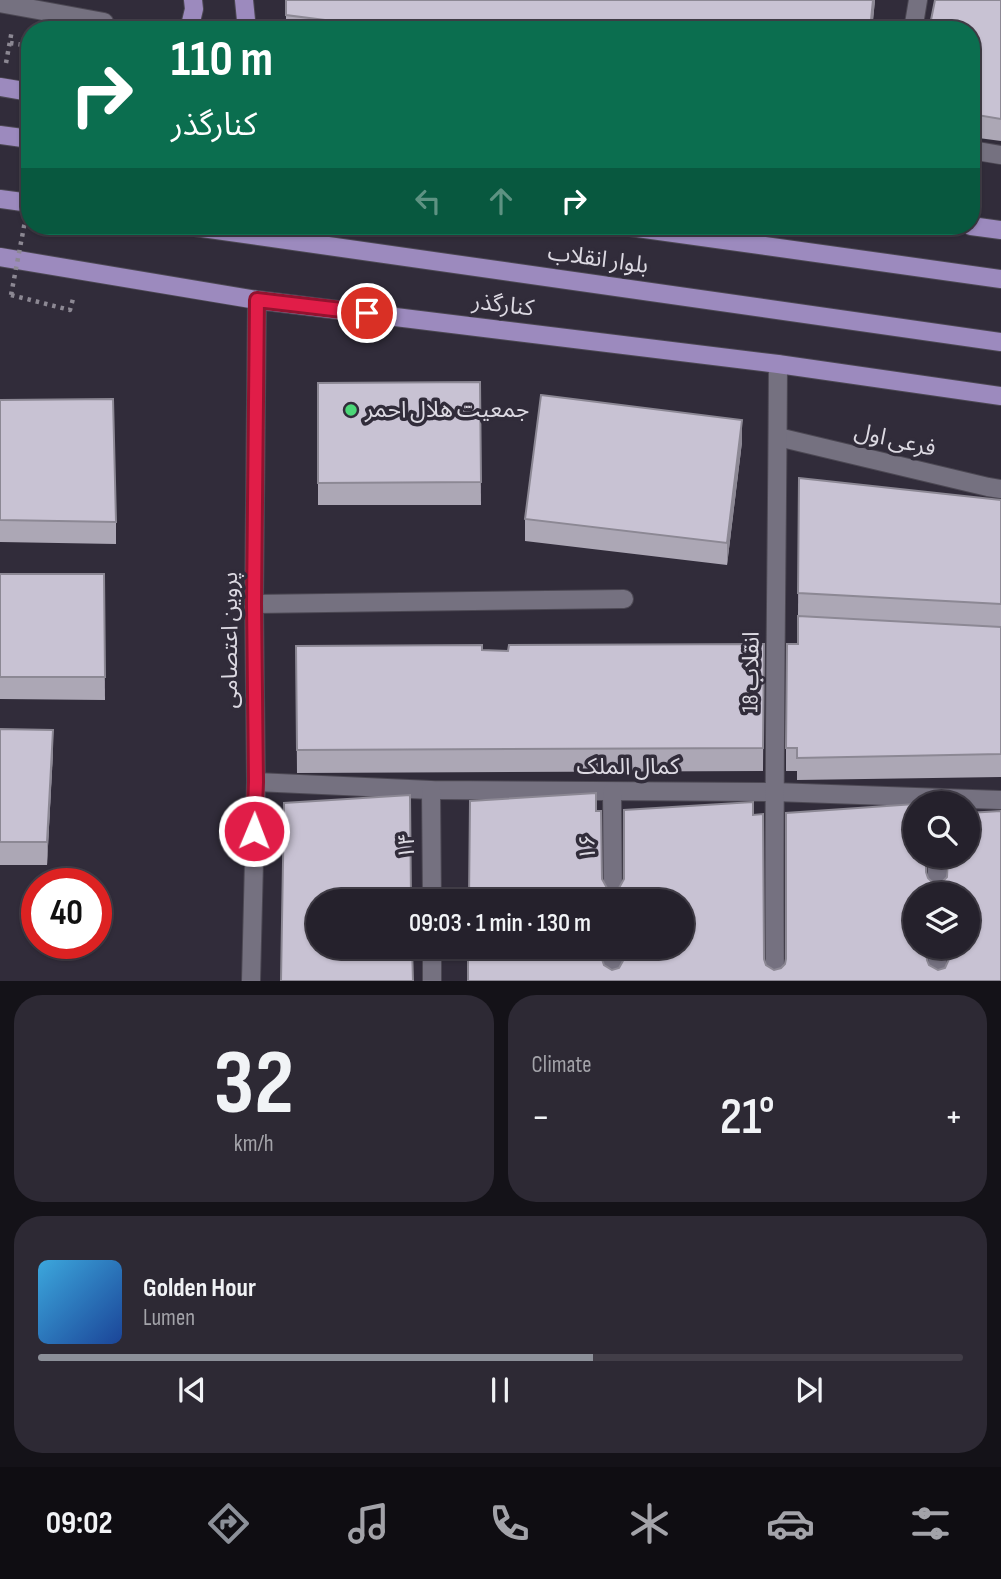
<!DOCTYPE html>
<html lang="en">
<head>
<meta charset="utf-8">
<style>
	:root { --surface:#25212c; --page:#2d2934; --text:#f1f3f6; --muted:#a3a3a9; --line:#423e48; --accent:#8c9099 }
	body { margin:0; font-family:"Sofia Sans Condensed","Noto Sans Arabic",sans-serif; background:var(--page); color:var(--text); height:100vh; display:flex; flex-direction:column; font-size:26px; white-space:nowrap }
	* { box-sizing:border-box; margin:0 }
	p { font-size:23px; color:var(--muted) }
	.icon { flex:none; width:38px; height:38px; fill:none; stroke:currentColor; stroke-width:2; stroke-linecap:round; stroke-linejoin:round }
	.map { position:relative; height:981px; overflow:hidden }
	.sheet { display:flex; flex-direction:column; gap:14px; padding:14px; background:#141218; flex:1 }
	.sheet>* { flex:none }
	.guide { position:absolute; left:21px; top:21px; width:959px; height:214px; border-radius:28px; box-shadow:0 2px 5px #0004,0 0 0 2px var(--line); background:#0b6e4f; color:#fff; overflow:hidden }
	.buttons { position:absolute; left:903px; top:791px; display:grid; gap:14px }
	.buttons a { display:grid; place-items:center; width:77px; height:77px; border-radius:50%; background:var(--surface); box-shadow:0 2px 5px #0004,0 0 0 2px var(--line); font-size:35px }
	.speed { position:absolute; left:21px; top:868px; display:flex; gap:14px; font-size:35px; font-weight:700; text-align:center }
	.speed>* { display:grid; place-content:center; width:91px; height:91px; border-radius:50%; background:var(--surface); box-shadow:0 2px 5px #0004,0 0 0 2px var(--line); line-height:1 }
	.speed .limit { border:10px solid #d22; background:#fff; color:#111 }
	.pin { position:absolute; display:grid; place-items:center; width:60px; height:60px; color:#fff; margin:-30px; border:4px solid #fff; border-radius:50%; box-shadow:0 2px 7px #0007 }
	.me { position:absolute; width:77px; margin:-38px; rotate:1deg; stroke-linejoin:round; filter:drop-shadow(0 0 5px #0008) }
	.turn { display:flex; align-items:center; gap:24px; height:147px; padding:0 35px; font-size:32px }
	.turn .icon { width:91px; height:91px; stroke-width:2.5 }
	.turn b { display:block; font-size:49px; line-height:60px }
	.lanes { display:flex; align-items:center; height:66px; padding:0 35px; background:#0003; justify-content:center; gap:35px; direction:ltr }
	.lanes .off { opacity:.35 }
	.big { font-size:52px; font-weight:600; line-height:1.1 }
	.sheet .card { flex:1; display:flex; flex-direction:column; justify-content:center; gap:10px; min-width:0; padding:0 24px; border-radius:28px; background:var(--page) }
	.sheet .dial { align-items:center; gap:0 }
	.dial b { font-size:91px; line-height:1 }
	.song { display:flex; align-items:center; gap:21px }
	.cover { width:84px; height:84px; border-radius:10px; background:linear-gradient(135deg,hsl(200 70% 55%),hsl(220 70% 35%)) }
	.played { height:7px; border-radius:4px; background:linear-gradient(90deg,var(--accent) 60%,var(--line) 60%) }
	.keys { display:flex; justify-content:space-around; direction:ltr }
	.heat { display:flex; justify-content:space-between; align-items:center; font-size:38px; direction:ltr }
	.sheet .tiles { flex:1; display:grid; gap:14px; grid-template-columns:1fr 1fr }
	.card:last-child { grid-column:span 2 }
	.trip { position:absolute; left:306px; top:889px; width:388px; height:70px; border-radius:35px; background:var(--surface); box-shadow:0 2px 5px #0004,0 0 0 2px var(--line); font-weight:600; line-height:70px; text-align:center }
	.dock { display:flex; height:112px; justify-content:space-around; align-items:center; background:#0f0d12; color:var(--muted) }
	.dock .icon { width:49px; height:49px }
	.dock .current { color:var(--accent) }
	.dock b { font-size:32px; color:var(--text) }
	.map>svg:first-child { display:block }
	.lines { fill:none; stroke-linecap:round; stroke-linejoin:round }
	.minor-casing { stroke:#4c4853; stroke-width:20 }
	.major-casing { stroke:#4c4853; stroke-width:20 }
	.path { stroke:#8c8893; stroke-width:4.5; stroke-dasharray:3.5 5; stroke-linecap:butt }
	.minor { stroke:#757180; stroke-width:18 }
	.major { stroke:#9c8abe; stroke-width:18 }
	.path-bridge { stroke:#8c8893; stroke-width:4.5; stroke-dasharray:3.5 5; stroke-linecap:butt }
	.wall { fill:#aca7b5 }
	.shaded-wall { fill:#8c8894 }
	.building { fill:#c8c2d3; stroke:#8c8894; stroke-width:2; fill-rule:evenodd }
	.route-casing { stroke:#92132f; stroke-width:18 }
	.route { stroke:#e11d48; stroke-width:12 }
	.poi-dot { fill:#4bd677; stroke:#312c3a; stroke-width:2.5 }
	.labels { text-anchor:middle; dominant-baseline:central; stroke-width:7; stroke-linejoin:round; paint-order:stroke }
	.street-label { font-size:23px; fill:#dcd9e2; stroke:#312c3a }
	.poi-label { font-size:23px; fill:#dcd9e2; stroke:#312c3a; text-anchor:start }
</style>
</head>
<body>
<div class="map">
<svg width="1001" height="981" viewBox="0 0 1001 981">
	<rect width="100%" height="100%" fill="#312c3a"/>
	<g class="lines">
		<!-- minor casing -->
		<g class="minor-casing">
			<g id="minor">
				<path d="M 0,3 L 104,22"/>
				<path d="M 913,30 L 918,0"/>
				<path d="M 971,150 L 1001,155"/>
				<path d="M 778,437 L 988,487 L 1001,489"/>
				<path d="M 254,604 L 624,599"/>
				<path d="M 256,782 L 431,790 L 774,792 L 1001,800"/>
				<path d="M 431,790 L 432,901"/>
				<path d="M 612,792 L 613,901"/>
				<path d="M 937,856 L 937,894"/>
				<path d="M 432,947 L 432,981"/>
				<path d="M 613,947 L 613,981"/>
				<path d="M 937,947 L 938,981"/>
				<path d="M 251,981 L 256,782 L 254,604 L 257,300"/>
				<path d="M 775,981 C 773,775 777,569 778,364"/>
			</g>
		</g>
		<!-- major casing -->
		<g class="major-casing">
			<g id="major">
				<path d="M 244,0 L 247,30"/>
				<path d="M 189,30 L 194,9 L 193,0"/>
				<path d="M 0,87 L 30,92"/>
				<path d="M 0,135 L 30,139"/>
				<path d="M 0,199 L 30,203"/>
				<path d="M 188,226 L 1001,342"/>
				<path d="M 623,226 L 1001,279"/>
				<path d="M 971,226 L 1001,230"/>
				<path d="M 0,257 L 257,300 L 778,364 L 1001,396"/>
			</g>
		</g>
		<!-- path -->
		<g class="path">
			<path d="M 10,43 L 30,46"/>
			<path d="M 6,63 L 12,30"/>
			<path d="M 11,295 L 70,310 L 74,295"/>
		</g>
		<!-- minor -->
		<use href="#minor" class="minor"/>
		<!-- major -->
		<use href="#major" class="major"/>
		<!-- path-bridge -->
		<path class="path-bridge" d="M 11,295 L 30,195"/>
	</g>
	<!-- wall -->
	<g class="wall">
		<path d="M 286,0 L 875,0 L 872,30 L 286,30 Z"/>
		<path d="M 1001,0 L 1001,141 L 971,137 L 971,30 Z"/>
		<path d="M 480,382 L 481,505 L 318,505 L 318,383 Z"/>
		<path d="M 0,400 L 116,522 L 116,544 L 0,542 Z"/>
		<path d="M 742,442 L 727,565 L 525,541 L 525,519 Z"/>
		<path d="M 799,478 L 1001,500 L 1001,627 L 798,616 Z"/>
		<path d="M 0,574 L 104,574 L 105,700 L 0,699 Z"/>
		<path d="M 1001,627 L 1001,777 L 797,780 L 797,771 L 786,771 L 786,748 L 798,644 Z"/>
		<path d="M 764,644 L 763,771 L 297,773 L 296,646 L 482,650 L 508,651 Z"/>
		<path d="M 0,729 L 53,752 L 47,865 L 0,865 Z"/>
	</g>
	<!-- shaded-wall -->
	<g class="shaded-wall">
		<path d="M 873,0 L 875,0 L 872,30 L 870,30 Z"/>
		<path d="M 742,420 L 742,442 L 727,565 L 727,543 Z"/>
		<path d="M 53,730 L 53,752 L 47,865 L 47,842 Z"/>
	</g>
	<!-- building -->
	<g class="building">
		<path d="M 286,0 L 873,0 L 870,30 L 403,30 L 286,15 Z"/>
		<path d="M 935,0 L 1001,0 L 1001,119 L 971,114 L 971,30 L 929,30 Z"/>
		<path d="M 480,382 L 481,482 L 318,483 L 318,383 Z"/>
		<path d="M 541,395 L 742,420 L 727,543 L 525,519 Z"/>
		<path d="M 113,399 L 116,522 L 0,520 L 0,400 Z"/>
		<path d="M 799,478 L 1001,500 L 1001,604 L 798,593 Z"/>
		<path d="M 0,574 L 104,574 L 105,677 L 0,677 Z"/>
		<path d="M 798,616 L 1001,627 L 1001,754 L 797,758 L 797,748 L 786,748 L 787,644 L 798,644 Z"/>
		<path d="M 764,644 L 763,748 L 297,750 L 296,646 L 482,645 L 482,650 L 508,651 L 509,645 Z"/>
		<path d="M 0,729 L 53,730 L 47,842 L 0,842 Z"/>
		<path d="M 596,793 L 596,811 L 601,811 L 602,879 L 607,888 L 612,890 L 619,888 L 624,879 L 624,810 L 753,802 L 753,815 L 763,814 L 764,959 L 766,965 L 774,970 L 781,968 L 785,964 L 786,959 L 786,813 L 915,804 L 915,856 L 926,856 L 926,872 L 928,878 L 932,882 L 942,882 L 947,877 L 948,856 L 968,856 L 968,813 L 1001,811 L 1001,981 L 468,981 L 468,947 L 602,947 L 602,959 L 604,965 L 612,970 L 619,968 L 624,959 L 624,947 L 682,947 L 682,901 L 469,901 L 470,801 ZM 915,894 L 968,894 L 968,947 L 949,947 L 949,959 L 945,968 L 938,970 L 929,965 L 927,960 L 926,947 L 915,947 Z"/>
		<path d="M 410,795 L 411,901 L 318,901 L 318,947 L 412,947 L 413,981 L 281,981 L 284,803 Z"/>
	</g>
	<g class="lines">
		<!-- route casing -->
		<g class="route-casing">
			<path id="route" d="M 254,831 L 256,782 L 254,604 L 257,300 L 367,313"/>
		</g>
		<!-- route -->
		<use href="#route" class="route"/>
	</g>
	<!-- markers -->
	<circle class="poi-dot" cx="351" cy="410" r="7"/>
	<g class="labels">
		<!-- street labels -->
		<g class="street-label">
			<text transform="translate(598 259) rotate(8)">بلوار انقلاب</text>
			<text transform="translate(503 305) rotate(7)">کنارگذر</text>
			<text transform="translate(895 440) rotate(13)">فرعی اول</text>
			<text transform="translate(230 640) rotate(-90)">پروین اعتصامی</text>
			<text transform="translate(751 672) rotate(-89)">انقلاب 18</text>
			<text x="628" y="767">کمال الملک</text>
			<text transform="translate(407 846) rotate(-90)">۱۴</text>
			<text transform="translate(588 847) rotate(-90)">۱۶</text>
		</g>
		<!-- poi labels -->
		<g class="poi-label">
			<text x="365" y="410">جمعیت هلال احمر</text>
		</g>
	</g>
</svg>
<div class="buttons">
<a><svg class="icon" aria-label="search" viewBox="0 0 24 24"><circle cx="10" cy="10" r="6"/><path d="M15 15l6 6"/></svg></a>
<a><svg class="icon" aria-label="layers" viewBox="0 0 24 24"><path d="M12 4l9 5-9 5-9-5zM3 14l9 5 9-5"/></svg></a>
</div>
<div class="speed"><div class="limit">40</div></div>
<div class="pin" style="left:367px;top:313px;background:#d93025"><svg class="icon" aria-label="arrive" viewBox="0 0 24 24"><path d="M6 21V4h12l-3 4 3 4H6"/></svg></div>
<svg class="me" style="left:254px;top:831px" viewBox="-20 -20 40 40"><circle r="17" fill="#e11d48" stroke="#fff" stroke-width="3"/><path d="M0-11L8 9 0 5-8 9z" fill="#fff"/></svg>
<div class="trip">09:03 · 1 min · 130 m</div>
<div class="guide">
<div class="turn"><svg class="icon" aria-label="right" viewBox="0 0 24 24"><path d="M7 20v-9h11M14 6l5 5-5 5"/></svg><div><b>110 m</b>کنارگذر</div></div>
<div class="lanes"><svg class="icon off" aria-label="left" viewBox="0 0 24 24"><path d="M17 20v-9H6M10 6l-5 5 5 5"/></svg><svg class="icon off" aria-label="ahead" viewBox="0 0 24 24"><path d="M12 20V5M6 11l6-6 6 6"/></svg><svg class="icon" aria-label="right" viewBox="0 0 24 24"><path d="M7 20v-9h11M14 6l5 5-5 5"/></svg></div>
</div>
</div>
<section class="sheet">
<div class="tiles">
<div class="card dial"><b>32</b><p>km/h</p></div>
<div class="card"><p>Climate</p>
<div class="heat"><a>−</a><b class="big">21°</b><a>+</a></div>
</div>
<div class="card">
<div class="song"><i class="cover"></i><div><b>Golden Hour</b><p>Lumen</p></div></div>
<div class="played"></div>
<div class="keys"><svg class="icon" aria-label="previous" viewBox="0 0 24 24"><path d="M18 5L8 12l10 7zM5 5v14"/></svg><svg class="icon" aria-label="pause" viewBox="0 0 24 24"><path d="M8 5v14M16 5v14"/></svg><svg class="icon" aria-label="next" viewBox="0 0 24 24"><path d="M6 5l10 7-10 7zM19 5v14"/></svg></div>
</div>
</div>
</section>
<nav class="dock">
<b>09:02</b>
<svg class="icon current" aria-label="directions" viewBox="0 0 24 24"><path d="M12 3l9 9-9 9-9-9zM9 14v-3h6M13 9l2 2-2 2"/></svg>
<svg class="icon" aria-label="music" viewBox="0 0 24 24"><path d="M9 18V5l10-2v13"/><circle cx="6" cy="18" r="3"/><circle cx="16" cy="16" r="3"/></svg>
<svg class="icon" aria-label="phone" viewBox="0 0 24 24"><path d="M5 4h4l2 5-3 2q2 4 5 5l2-3 5 2v4C11 20 4 13 5 4z"/></svg>
<svg class="icon" aria-label="climate" viewBox="0 0 24 24"><path d="M12 3v18M4 7l16 10M4 17L20 7"/></svg>
<svg class="icon" aria-label="car" viewBox="0 0 24 24"><path d="M5 17H2v-5l4-1 3-4h7l3 4 3 1v5h-3M9 17h6M6 11h13"/><circle cx="7" cy="17" r="2"/><circle cx="17" cy="17" r="2"/></svg>
<svg class="icon" aria-label="filters" viewBox="0 0 24 24"><path d="M4 7h16M4 17h16"/><circle cx="9" cy="7" r="2"/><circle cx="15" cy="17" r="2"/></svg>
</nav>
</body>
</html>
